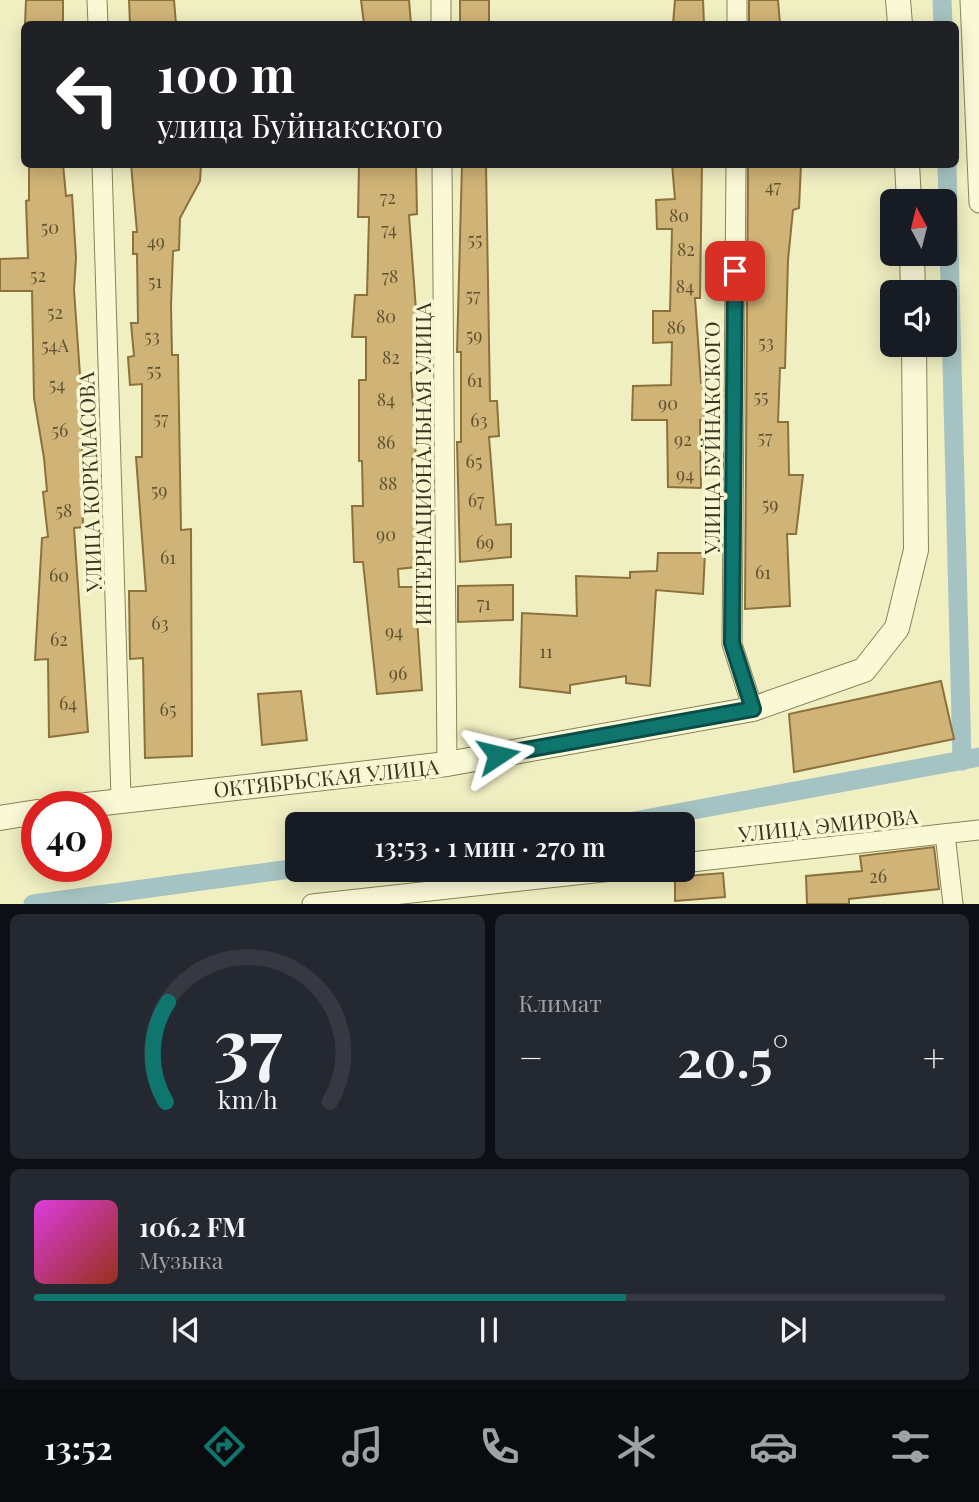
<!DOCTYPE html>
<html lang="ru">
<head>
<meta charset="utf-8">
<style>
	:root { --surface:#171b24; --page:#242831; --text:#f1f3f6; --muted:#9ea1a6; --line:#363941; --accent:#0f766e }
	body { margin:0; font-family:"Playfair Display",serif; background:var(--page); color:var(--text); height:100vh; display:flex; flex-direction:column; font-size:26px; white-space:nowrap }
	* { box-sizing:border-box; margin:0 }
	p { font-size:23px; color:var(--muted) }
	.icon { flex:none; width:38px; height:38px; fill:none; stroke:currentColor; stroke-width:2; stroke-linecap:round; stroke-linejoin:round }
	.map { position:relative; height:904px; overflow:hidden }
	.panel { display:flex; flex-direction:column; gap:10px; padding:10px; background:#0d0f14; flex:1 }
	.panel>* { flex:none }
	.top-card { position:absolute; left:21px; top:21px; width:938px; height:147px; border-radius:10px; box-shadow:0 4px 18px #0003; background:#202124; color:#fff; overflow:hidden }
	.needle { width:46px; rotate:353deg }
	.tools { position:absolute; left:880px; top:189px; display:grid; gap:14px }
	.tools a { display:grid; place-items:center; width:77px; height:77px; border-radius:10px; background:var(--surface); box-shadow:0 4px 18px #0003; font-size:35px }
	.speed { position:absolute; left:21px; top:791px; display:flex; gap:14px; font-size:35px; font-weight:700; text-align:center }
	.speed>* { display:grid; place-content:center; width:91px; height:91px; border-radius:50%; background:var(--surface); box-shadow:0 4px 18px #0003; line-height:1 }
	.speed .limit { border:10px solid #d22; background:#fff; color:#111 }
	.pin { position:absolute; display:grid; place-items:center; width:60px; height:60px; color:#fff; margin:-30px; border-radius:14px; box-shadow:0 4px 10px #0006 }
	.me { position:absolute; width:77px; margin:-38px; rotate:80deg; stroke-linejoin:round; filter:drop-shadow(0 0 5px #0008) }
	.turn { display:flex; align-items:center; gap:24px; height:147px; padding:0 21px; font-size:32px }
	.turn .icon { width:91px; height:91px; stroke-width:2.5 }
	.turn b { display:block; font-size:49px; line-height:60px }
	.big { font-size:52px; font-weight:600; line-height:1.1 }
	.panel .card { flex:1; display:flex; flex-direction:column; justify-content:center; gap:10px; min-width:0; padding:0 24px; border-radius:10px; background:var(--page) }
	.panel .dial { align-items:center; gap:0 }
	.dial svg { height:182px; overflow:visible; fill:none; stroke:var(--line); stroke-width:7; stroke-linecap:round; text-anchor:middle }
	.dial text { fill:var(--text); stroke:none }
	.song { display:flex; align-items:center; gap:21px }
	.cover { width:84px; height:84px; border-radius:10px; background:linear-gradient(135deg,hsl(300 70% 55%),hsl(10 70% 35%)) }
	.played { height:7px; border-radius:4px; background:linear-gradient(90deg,var(--accent) 65%,var(--line) 65%) }
	.keys { display:flex; justify-content:space-around; direction:ltr }
	.heat { display:flex; justify-content:space-between; align-items:center; font-size:38px; direction:ltr }
	.panel .tiles { flex:1; display:grid; gap:10px; grid-template-columns:1fr 1fr }
	.card:last-child { grid-column:span 2 }
	.trip { position:absolute; left:285px; top:812px; width:410px; height:70px; border-radius:10px; background:var(--surface); box-shadow:0 4px 18px #0003; font-weight:600; line-height:70px; text-align:center }
	.tabs { display:flex; height:112px; justify-content:space-around; align-items:center; background:#090b0e; color:var(--muted) }
	.tabs .icon { width:49px; height:49px }
	.tabs .active { color:var(--accent) }
	.tabs b { font-size:32px; color:var(--text) }
	.map>svg:first-child { display:block }
	.lines { fill:none; stroke-linecap:round; stroke-linejoin:round }
	.canal { stroke:#a5c3c2; stroke-width:19 }
	.building { fill:#d0b376; stroke:#8c713d; stroke-width:2 }
	.minor-casing { stroke:#8b8158; stroke-width:21 }
	.tertiary-casing { stroke:#8b8158; stroke-width:26 }
	.minor { stroke:#faf9d6; stroke-width:19 }
	.tertiary { stroke:#faf9d6; stroke-width:24 }
	.route-casing { stroke:#0a4d48; stroke-width:18 }
	.route { stroke:#0f766e; stroke-width:12 }
	.labels { text-anchor:middle; dominant-baseline:central; stroke-width:7; stroke-linejoin:round; paint-order:stroke }
	.number-label { font-size:18px; fill:#605333 }
	.street-label { font-size:21px; fill:#3a331d; stroke:#f7f6d2 }
</style>
</head>
<body>
<div class="map">
<svg width="979" height="904" viewBox="0 0 979 904">
	<rect width="100%" height="100%" fill="#f0efc2"/>
	<g class="lines">
		<!-- canal -->
		<g class="canal">
			<path d="M 942,0 L 943,24"/>
			<path d="M 947,164 L 962,761"/>
			<path d="M 618,824 L 979,757"/>
			<path d="M 33,904 L 298,868"/>
		</g>
	</g>
	<!-- building -->
	<g class="building">
		<path d="M 26,0 L 63,0 L 63,24 L 25,24 Z"/>
		<path d="M 129,0 L 174,0 L 176,24 L 130,24 Z"/>
		<path d="M 361,0 L 409,0 L 411,24 L 364,24 Z"/>
		<rect x="460" y="0" width="29" height="24"/>
		<path d="M 675,0 L 703,0 L 704,24 L 673,24 Z"/>
		<path d="M 749,0 L 778,0 L 780,24 L 749,24 Z"/>
		<path d="M 29,164 L 63,164 L 66,196 L 72,195 L 76,258 L 74,290 L 81,389 L 83,527 L 74,528 L 88,732 L 49,737 L 48,659 L 35,660 L 42,538 L 48,537 L 43,492 L 47,491 L 44,458 L 34,398 L 32,291 L 0,291 L 0,259 L 28,258 L 26,201 L 29,200 Z"/>
		<path d="M 131,164 L 201,164 L 200,181 L 180,218 L 179,250 L 173,251 L 171,306 L 172,355 L 178,355 L 181,530 L 191,529 L 192,756 L 145,758 L 143,658 L 130,659 L 129,591 L 146,591 L 136,457 L 142,457 L 142,384 L 130,385 L 128,357 L 134,356 L 131,323 L 138,323 L 137,254 L 133,254 L 133,232 L 137,232 Z"/>
		<path d="M 359,164 L 416,164 L 417,214 L 409,215 L 418,337 L 417,372 L 411,373 L 416,458 L 412,459 L 419,561 L 416,561 L 417,567 L 398,569 L 399,587 L 419,587 L 421,605 L 416,606 L 422,690 L 377,694 L 363,562 L 354,562 L 352,506 L 363,506 L 362,461 L 359,461 L 359,380 L 366,380 L 366,337 L 352,337 L 355,295 L 367,295 L 369,217 L 358,217 Z"/>
		<path d="M 462,164 L 486,164 L 490,401 L 497,401 L 499,436 L 489,437 L 496,525 L 511,524 L 511,557 L 460,562 L 457,442 L 461,442 L 461,352 L 457,352 Z"/>
		<path d="M 672,164 L 702,164 L 700,298 L 695,298 L 701,383 L 705,383 L 704,420 L 700,420 L 701,488 L 668,487 L 667,420 L 632,420 L 633,386 L 671,385 L 672,342 L 653,343 L 653,311 L 670,311 L 672,229 L 657,229 L 656,200 L 675,199 Z"/>
		<path d="M 748,164 L 801,164 L 799,208 L 793,210 L 788,260 L 785,368 L 780,368 L 778,422 L 788,422 L 789,475 L 803,475 L 796,534 L 787,534 L 790,606 L 745,609 Z"/>
		<path d="M 658,553 L 705,553 L 703,594 L 656,590 L 650,686 L 626,683 L 626,676 L 570,685 L 570,693 L 520,687 L 522,613 L 577,616 L 576,576 L 630,578 L 630,572 L 657,571 Z"/>
		<path d="M 513,585 L 513,620 L 458,622 L 458,586 Z"/>
		<path d="M 941,681 L 954,739 L 794,772 L 789,714 Z"/>
		<path d="M 301,691 L 307,740 L 262,745 L 258,694 Z"/>
		<path d="M 934,847 L 939,889 L 849,899 L 849,904 L 807,904 L 806,876 L 862,871 L 860,856 Z"/>
		<path d="M 723,873 L 725,897 L 675,901 L 675,877 Z"/>
	</g>
	<g class="lines">
		<!-- minor casing -->
		<g class="minor-casing">
			<g id="minor">
				<path d="M 97,0 L 98,24"/>
				<path d="M 441,0 L 441,24"/>
				<path d="M 970,0 L 979,203"/>
				<path d="M 737,24 L 737,0"/>
				<path d="M 102,164 L 121,798"/>
				<path d="M 442,164 L 447,764"/>
				<path d="M 736,164 L 732,644 L 753,709"/>
				<path d="M 945,834 L 953,904"/>
				<path d="M 682,863 L 979,830"/>
				<path d="M 312,904 L 621,870"/>
			</g>
		</g>
		<!-- tertiary casing -->
		<g class="tertiary-casing">
			<g id="tertiary">
				<path d="M 898,0 L 900,24"/>
				<path d="M 907,164 L 909,201"/>
				<path d="M 912,254 L 913,292"/>
				<path d="M 69,807 L 447,764 L 753,709 L 864,670 L 897,628 L 916,550 L 914,345"/>
				<path d="M 0,818 L 37,812"/>
			</g>
		</g>
		<!-- minor -->
		<use href="#minor" class="minor"/>
		<!-- tertiary -->
		<use href="#tertiary" class="tertiary"/>
	</g>
	<g class="lines">
		<!-- route casing -->
		<g class="route-casing">
			<path id="route" d="M 498,755 L 753,709 L 732,643 L 735,271"/>
		</g>
		<!-- route -->
		<use href="#route" class="route"/>
	</g>
	<g class="labels">
		<!-- number labels -->
		<g class="number-label">
			<text x="773" y="186">47</text>
			<text x="388" y="197">72</text>
			<text x="679" y="215">80</text>
			<text x="50" y="227">50</text>
			<text x="389" y="229">74</text>
			<text x="475" y="239">55</text>
			<text x="156" y="241">49</text>
			<text x="686" y="249">82</text>
			<text x="38" y="275">52</text>
			<text x="390" y="276">78</text>
			<text x="155" y="281">51</text>
			<text x="685" y="286">84</text>
			<text x="473" y="295">57</text>
			<text x="55" y="312">52</text>
			<text x="386" y="316">80</text>
			<text x="676" y="327">86</text>
			<text x="474" y="335">59</text>
			<text x="152" y="336">53</text>
			<text x="766" y="342">53</text>
			<text x="55" y="345">54А</text>
			<text x="391" y="357">82</text>
			<text x="154" y="370">55</text>
			<text x="475" y="380">61</text>
			<text x="57" y="384">54</text>
			<text x="761" y="396">55</text>
			<text x="386" y="399">84</text>
			<text x="668" y="403">90</text>
			<text x="161" y="418">57</text>
			<text x="479" y="420">63</text>
			<text x="60" y="430">56</text>
			<text x="765" y="437">57</text>
			<text x="683" y="439">92</text>
			<text x="386" y="442">86</text>
			<text x="474" y="461">65</text>
			<text x="685" y="474">94</text>
			<text x="388" y="483">88</text>
			<text x="159" y="490">59</text>
			<text x="476" y="500">67</text>
			<text x="770" y="504">59</text>
			<text x="64" y="510">58</text>
			<text x="386" y="534">90</text>
			<text x="485" y="542">69</text>
			<text x="168" y="557">61</text>
			<text x="763" y="572">61</text>
			<text x="59" y="575">60</text>
			<text x="484" y="603">71</text>
			<text x="160" y="623">63</text>
			<text x="394" y="631">94</text>
			<text x="59" y="639">62</text>
			<text x="546" y="651">11</text>
			<text x="398" y="673">96</text>
			<text x="68" y="703">64</text>
			<text x="168" y="709">65</text>
			<text x="878" y="876">26</text>
		</g>
		<!-- street labels -->
		<g class="street-label">
			<text transform="translate(711 438) rotate(-90)">УЛИЦА БУЙНАКСКОГО</text>
			<text transform="translate(422 464) rotate(-90)">ИНТЕРНАЦИОНАЛЬНАЯ УЛИЦА</text>
			<text transform="translate(89 482) rotate(-92)">УЛИЦА КОРКМАСОВА</text>
			<text transform="translate(326 777) rotate(-6)">ОКТЯБРЬСКАЯ УЛИЦА</text>
			<text transform="translate(828 824) rotate(-6)">УЛИЦА ЭМИРОВА</text>
		</g>
	</g>
</svg>
<div class="tools">
<a><svg class="needle" viewBox="-14 -14 28 28"><path d="M0-13l5 13h-10z" fill="#e53935"/><path d="M0 13l5-13h-10z" fill="#9ea1a6"/></svg></a>
<a><svg class="icon" aria-label="sound" viewBox="0 0 24 24"><path d="M4 9h4l5-4v14l-5-4H4zM17 9q2 3 0 6"/></svg></a>
</div>
<div class="speed"><div class="limit">40</div></div>
<div class="pin" style="left:735px;top:271px;background:#d93025"><svg class="icon" aria-label="arrive" viewBox="0 0 24 24"><path d="M6 21V4h12l-3 4 3 4H6"/></svg></div>
<svg class="me" style="left:498px;top:755px" viewBox="-20 -20 40 40"><path d="M0-17L14 15 0 8-14 15z" fill="#0f766e" stroke="#fff" stroke-width="4"/></svg>
<div class="trip">13:53 · 1 мин · 270 m</div>
<div class="top-card">
<div class="turn"><svg class="icon" aria-label="left" viewBox="0 0 24 24"><path d="M17 20v-9H6M10 6l-5 5 5 5"/></svg><div><b>100 m</b>улица Буйнакского</div></div>
</div>
</div>
<section class="panel">
<div class="tiles">
<div class="card dial"><svg viewBox="0 0 100 80">
<path d="M14 69A42 42 0 1 1 86 69"/>
<path d="M14 69A42 42 0 0 1 15 25" stroke="#0f766e"/>
<text x="50" y="56" font-size="32" font-weight="700">37</text>
<text x="50" y="72" font-size="11">km/h</text>
</svg></div>
<div class="card"><p>Климат</p>
<div class="heat"><a>−</a><b class="big">20.5°</b><a>+</a></div>
</div>
<div class="card">
<div class="song"><i class="cover"></i><div><b>106.2 FM</b><p>Музыка</p></div></div>
<div class="played"></div>
<div class="keys"><svg class="icon" aria-label="previous" viewBox="0 0 24 24"><path d="M18 5L8 12l10 7zM5 5v14"/></svg><svg class="icon" aria-label="pause" viewBox="0 0 24 24"><path d="M8 5v14M16 5v14"/></svg><svg class="icon" aria-label="next" viewBox="0 0 24 24"><path d="M6 5l10 7-10 7zM19 5v14"/></svg></div>
</div>
</div>
</section>
<nav class="tabs">
<b>13:52</b>
<svg class="icon active" aria-label="directions" viewBox="0 0 24 24"><path d="M12 3l9 9-9 9-9-9zM9 14v-3h6M13 9l2 2-2 2"/></svg>
<svg class="icon" aria-label="music" viewBox="0 0 24 24"><path d="M9 18V5l10-2v13"/><circle cx="6" cy="18" r="3"/><circle cx="16" cy="16" r="3"/></svg>
<svg class="icon" aria-label="phone" viewBox="0 0 24 24"><path d="M5 4h4l2 5-3 2q2 4 5 5l2-3 5 2v4C11 20 4 13 5 4z"/></svg>
<svg class="icon" aria-label="climate" viewBox="0 0 24 24"><path d="M12 3v18M4 7l16 10M4 17L20 7"/></svg>
<svg class="icon" aria-label="car" viewBox="0 0 24 24"><path d="M5 17H2v-5l4-1 3-4h7l3 4 3 1v5h-3M9 17h6M6 11h13"/><circle cx="7" cy="17" r="2"/><circle cx="17" cy="17" r="2"/></svg>
<svg class="icon" aria-label="filters" viewBox="0 0 24 24"><path d="M4 7h16M4 17h16"/><circle cx="9" cy="7" r="2"/><circle cx="15" cy="17" r="2"/></svg>
</nav>
</body>
</html>
